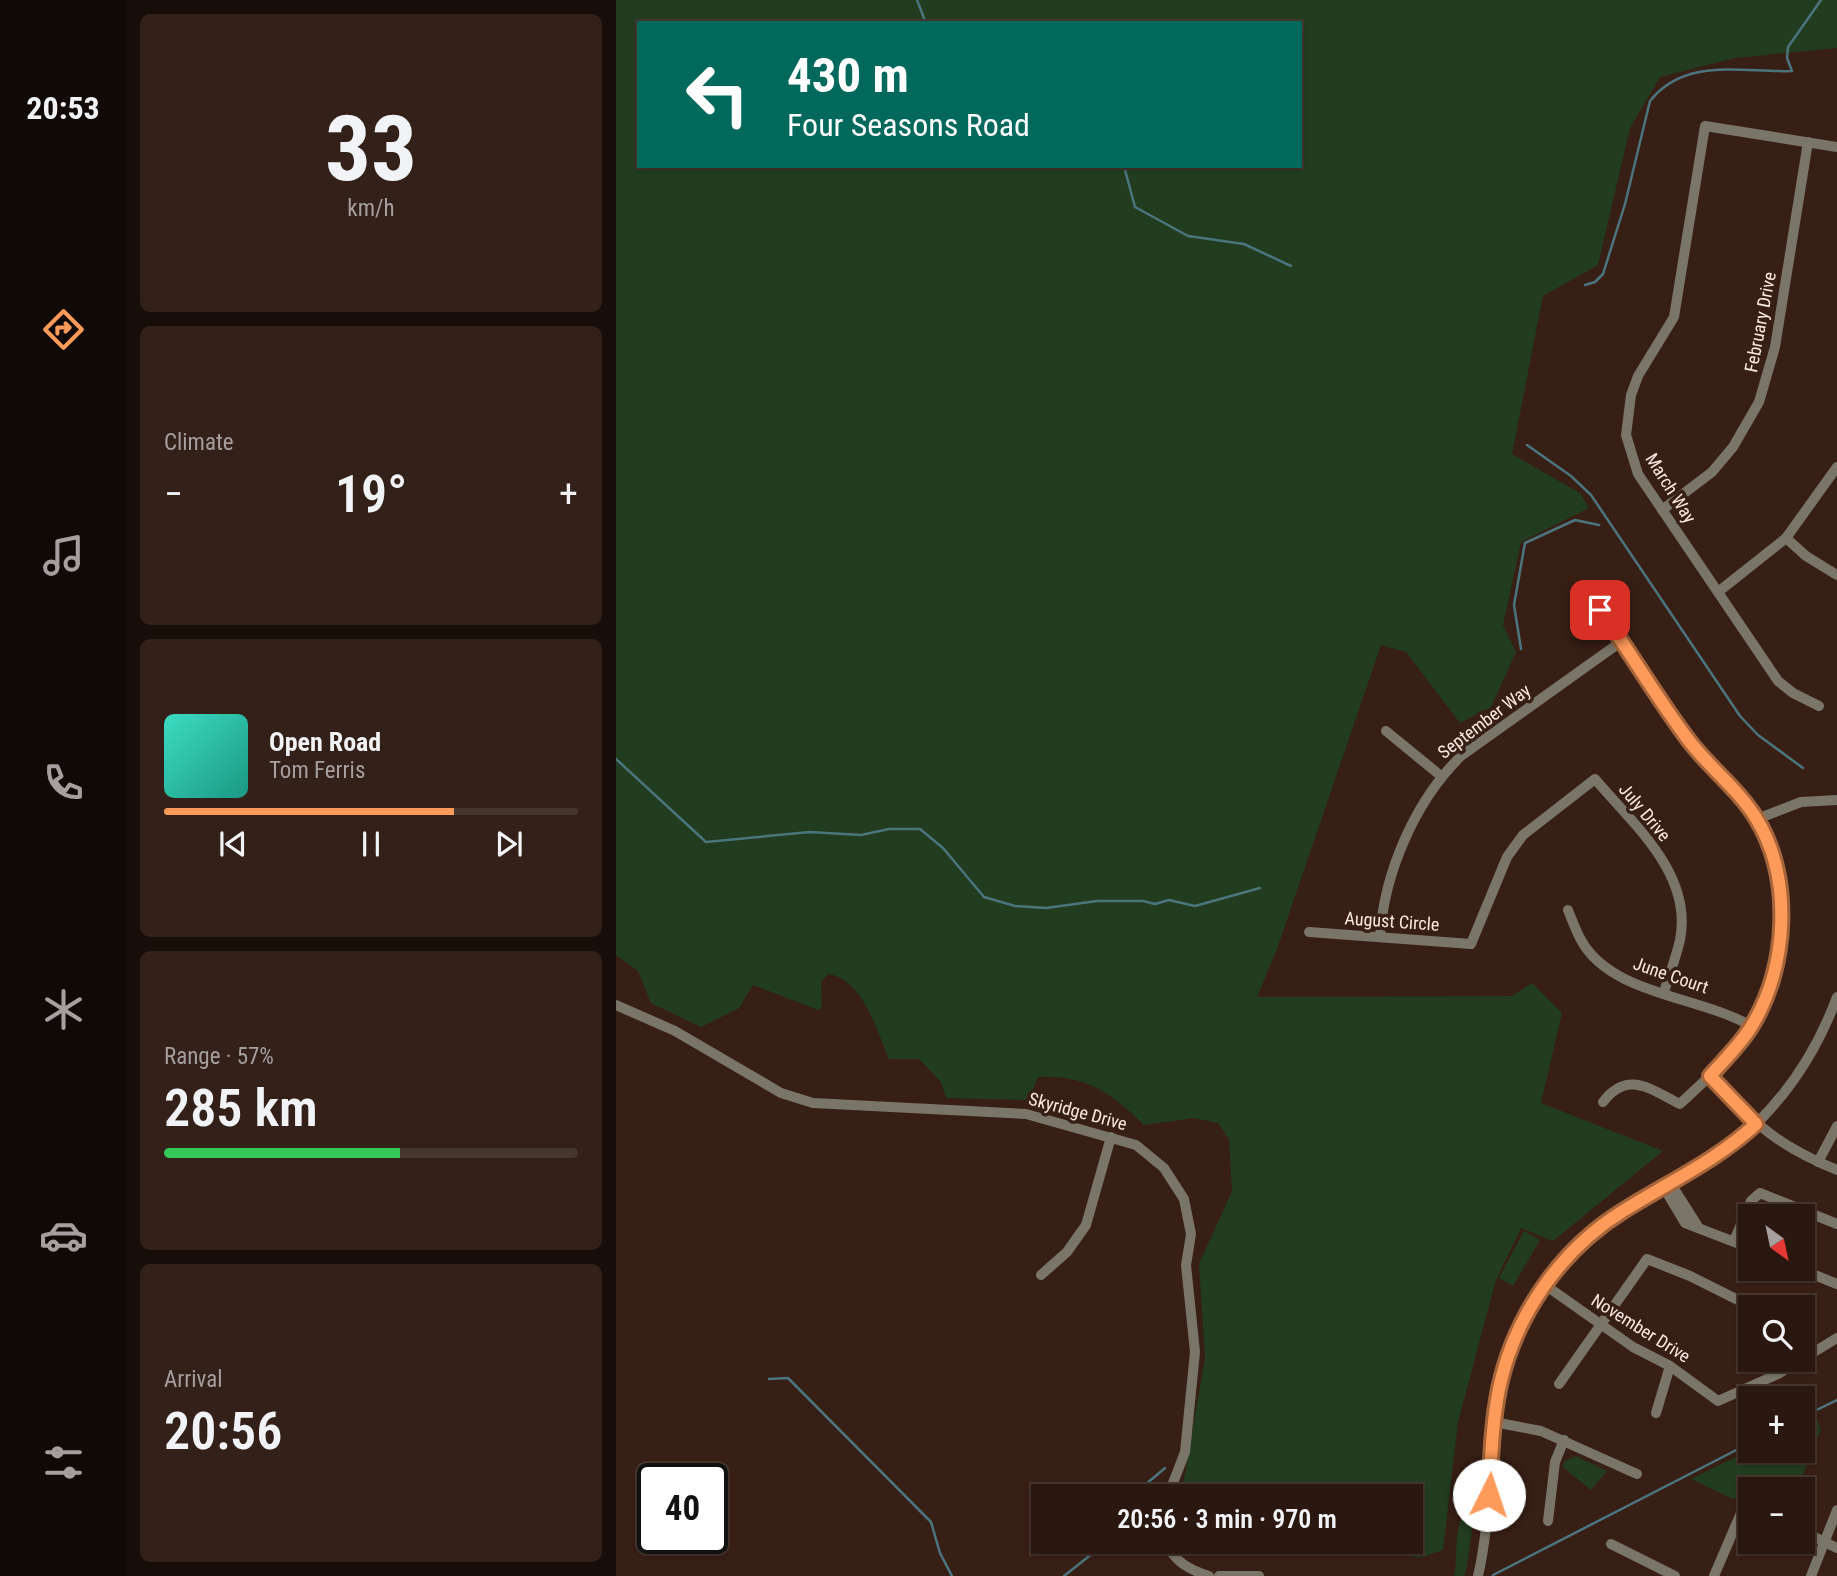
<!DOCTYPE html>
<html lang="en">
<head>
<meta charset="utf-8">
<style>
	:root { --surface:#2a1710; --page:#322019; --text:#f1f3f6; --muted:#a59f9f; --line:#463630; --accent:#ff9b5a }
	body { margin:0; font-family:"Roboto Condensed",sans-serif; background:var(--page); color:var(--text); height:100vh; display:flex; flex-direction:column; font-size:26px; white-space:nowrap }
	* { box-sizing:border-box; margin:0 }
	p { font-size:23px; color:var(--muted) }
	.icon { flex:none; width:38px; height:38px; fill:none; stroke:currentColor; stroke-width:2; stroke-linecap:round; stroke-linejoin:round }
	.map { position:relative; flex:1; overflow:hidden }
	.details { display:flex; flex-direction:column; gap:14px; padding:14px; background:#170d09; width:490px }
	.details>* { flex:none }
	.hud { position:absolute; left:21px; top:21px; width:665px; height:147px; border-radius:0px; box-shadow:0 2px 5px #0004,0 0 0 2px var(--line); background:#00695c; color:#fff; overflow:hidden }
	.needle { width:46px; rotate:147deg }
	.fabs { position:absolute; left:1122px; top:1204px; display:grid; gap:14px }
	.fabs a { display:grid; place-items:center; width:77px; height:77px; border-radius:0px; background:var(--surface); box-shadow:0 2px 5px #0004,0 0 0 2px var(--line); font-size:35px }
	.speed { position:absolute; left:21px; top:1463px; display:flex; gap:14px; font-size:35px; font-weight:700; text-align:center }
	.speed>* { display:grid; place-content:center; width:91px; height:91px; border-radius:50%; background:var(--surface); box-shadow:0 2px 5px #0004,0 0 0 2px var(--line); line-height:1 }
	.speed .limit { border:4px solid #111; border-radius:10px; background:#fff; color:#111 }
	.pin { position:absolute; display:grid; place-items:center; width:60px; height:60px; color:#fff; margin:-30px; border-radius:14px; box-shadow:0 4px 10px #0006 }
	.me { position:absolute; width:77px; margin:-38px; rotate:4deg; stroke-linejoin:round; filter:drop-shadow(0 0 5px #0008) }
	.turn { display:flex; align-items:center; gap:24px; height:147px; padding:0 35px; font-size:32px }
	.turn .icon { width:91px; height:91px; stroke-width:2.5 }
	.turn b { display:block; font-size:49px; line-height:60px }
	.big { font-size:52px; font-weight:600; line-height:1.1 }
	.details .tile { flex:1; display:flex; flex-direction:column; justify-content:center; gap:10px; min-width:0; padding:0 24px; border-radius:10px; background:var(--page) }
	.details .dial { align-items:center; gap:0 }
	.dial b { font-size:91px; line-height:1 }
	.song { display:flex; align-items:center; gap:21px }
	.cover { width:84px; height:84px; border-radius:10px; background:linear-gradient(135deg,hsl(170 70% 55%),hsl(170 70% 35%)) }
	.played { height:7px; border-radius:4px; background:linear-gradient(90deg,var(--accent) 70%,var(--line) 70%) }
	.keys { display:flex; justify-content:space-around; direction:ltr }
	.heat { display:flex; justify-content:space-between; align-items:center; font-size:38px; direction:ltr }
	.charge { height:10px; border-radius:5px; background:linear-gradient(90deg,#34c759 57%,var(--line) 0) }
	.trip { position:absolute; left:415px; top:1484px; width:392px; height:70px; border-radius:0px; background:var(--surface); box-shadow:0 2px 5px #0004,0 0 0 2px var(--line); font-weight:600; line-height:70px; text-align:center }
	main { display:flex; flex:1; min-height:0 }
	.menu { display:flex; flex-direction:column; width:126px; justify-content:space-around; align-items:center; background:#110906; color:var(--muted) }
	.menu .icon { width:49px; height:49px }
	.menu .active { color:var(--accent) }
	.menu b { font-size:32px; color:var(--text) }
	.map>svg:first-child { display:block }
	.green { fill:#213c1f; fill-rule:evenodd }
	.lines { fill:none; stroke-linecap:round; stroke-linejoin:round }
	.stream { stroke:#4b757e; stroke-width:2.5 }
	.minor { stroke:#7a7569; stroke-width:10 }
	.route-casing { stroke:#a6653a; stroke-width:18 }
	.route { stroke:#ff9b5a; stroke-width:12 }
	.labels { text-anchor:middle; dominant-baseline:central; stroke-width:7; stroke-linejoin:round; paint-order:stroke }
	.street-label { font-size:18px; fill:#f9e8e1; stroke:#381f15 }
</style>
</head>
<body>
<main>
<nav class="menu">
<b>20:53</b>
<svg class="icon active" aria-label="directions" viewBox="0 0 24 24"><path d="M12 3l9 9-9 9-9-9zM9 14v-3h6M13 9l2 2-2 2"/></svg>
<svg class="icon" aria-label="music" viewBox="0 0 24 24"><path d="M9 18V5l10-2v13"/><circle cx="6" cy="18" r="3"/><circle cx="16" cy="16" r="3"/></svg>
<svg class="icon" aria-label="phone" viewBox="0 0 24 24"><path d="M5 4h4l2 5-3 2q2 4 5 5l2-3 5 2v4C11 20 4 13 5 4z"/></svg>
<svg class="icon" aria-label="climate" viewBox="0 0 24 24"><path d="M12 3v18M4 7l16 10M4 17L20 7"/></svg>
<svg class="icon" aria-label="car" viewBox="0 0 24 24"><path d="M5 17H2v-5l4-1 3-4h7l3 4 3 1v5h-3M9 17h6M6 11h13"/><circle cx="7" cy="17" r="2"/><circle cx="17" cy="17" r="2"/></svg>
<svg class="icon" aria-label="filters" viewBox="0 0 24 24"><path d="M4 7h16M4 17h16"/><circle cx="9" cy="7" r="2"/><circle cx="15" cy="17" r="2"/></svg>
</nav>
<section class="details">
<div class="tile dial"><b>33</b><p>km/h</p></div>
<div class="tile"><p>Climate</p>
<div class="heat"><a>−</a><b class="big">19°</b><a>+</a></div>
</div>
<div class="tile">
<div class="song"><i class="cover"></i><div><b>Open Road</b><p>Tom Ferris</p></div></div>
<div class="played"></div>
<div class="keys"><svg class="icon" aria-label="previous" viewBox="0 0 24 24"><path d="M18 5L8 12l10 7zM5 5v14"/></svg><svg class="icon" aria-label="pause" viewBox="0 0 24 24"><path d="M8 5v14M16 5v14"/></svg><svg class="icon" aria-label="next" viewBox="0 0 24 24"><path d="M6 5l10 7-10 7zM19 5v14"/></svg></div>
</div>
<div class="tile"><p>Range · 57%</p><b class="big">285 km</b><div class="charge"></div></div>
<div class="tile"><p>Arrival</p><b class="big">20:56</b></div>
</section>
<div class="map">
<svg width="1221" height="1576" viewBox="0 0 1221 1576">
	<rect width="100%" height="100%" fill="#381f15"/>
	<!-- green -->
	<g class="green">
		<path d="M 0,0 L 1221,0 L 1221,48 L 1119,58 L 1044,77 L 1014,128 L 982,265 L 927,296 L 896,454 L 964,493 L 973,508 L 905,542 L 887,625 L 900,652 L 875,707 L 844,723 L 790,652 L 765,645 L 661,949 L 641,997 L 896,996 L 916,983 L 946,1013 L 925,1103 L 1047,1151 L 937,1241 L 905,1228 L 880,1280 L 842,1422 L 827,1550 L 803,1558 L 737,1542 L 794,1542 L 794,1496 L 565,1496 L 589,1358 L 583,1264 L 616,1191 L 613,1139 L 602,1123 L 578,1118 L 528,1125 C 494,1092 470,1075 422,1077 L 413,1100 L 330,1098 L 325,1082 L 303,1059 L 273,1059 C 260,1030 248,980 212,974 L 205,982 L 206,1007 L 202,1010 L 137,985 L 123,1008 L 85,1027 L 35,1003 L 22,971 L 0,955 ZM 23,23 L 684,23 L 684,166 L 23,166 Z"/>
		<path d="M 908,1231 L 924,1240 L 897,1286 L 883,1278 Z"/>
		<path d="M 1200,1417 L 1205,1429 L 1181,1489 L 1134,1489 L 1134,1493 L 1117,1499 L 1075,1479 L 1134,1450 L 1186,1451 L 1187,1423 Z"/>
		<path d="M 960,1456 L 991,1471 L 975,1490 L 947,1467 L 949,1461 Z"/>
		<path d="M 860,1501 L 851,1566 L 848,1576 L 838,1576 C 844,1546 833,1523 860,1501 Z"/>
	</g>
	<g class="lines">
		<!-- stream -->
		<g class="stream">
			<path d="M 301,0 L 310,23"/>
			<path d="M 508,166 L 519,207 L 572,236 L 628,244 L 675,266"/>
			<path d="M 969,285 L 979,282 L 987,274 L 1009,204 L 1034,101 C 1070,56 1127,73 1176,71 L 1171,58 L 1172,47 L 1205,0"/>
			<path d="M 911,445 L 955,476 L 975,495 L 1124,716 L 1142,735 L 1187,768"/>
			<path d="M 905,649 L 898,605 L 909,543 L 959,520 L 983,525"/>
			<path d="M 0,759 L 90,842 L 194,832 L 245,835 L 273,829 L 304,829 L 327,848 L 368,897 L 399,906 L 430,908 L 481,901 L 527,901 L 539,904 L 553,900 L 579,906 L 644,888"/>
			<path d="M 153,1379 L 172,1378 L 315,1522 L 324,1553 L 336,1576"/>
			<path d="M 1186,1417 L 1221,1400"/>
			<path d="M 516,1496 L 549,1468"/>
			<path d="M 877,1575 L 1134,1443"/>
			<path d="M 448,1576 L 491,1542"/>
		</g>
		<!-- minor -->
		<g class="minor">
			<path d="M 1046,510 L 1096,472 L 1117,447 L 1143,402 L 1159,347 L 1192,142"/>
			<path d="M 1170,538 L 1190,556 L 1221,575"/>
			<path d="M 966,592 C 1009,637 1036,693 1074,742 C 1095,769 1122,789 1140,818 C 1178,878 1171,966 1136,1026 C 1118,1056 1089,1080 1064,1104 C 1035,1090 1012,1069 987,1102"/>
			<path d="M 1102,592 L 1170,538 L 1221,467"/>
			<path d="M 1203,706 L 1177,693 L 1162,681 L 1022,474 L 1010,435 L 1015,395 L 1022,376 L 1058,317 L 1089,126 L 1221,147"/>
			<path d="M 770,731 L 825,776"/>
			<path d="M 1141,819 L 1185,802 L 1221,800"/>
			<path d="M 952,910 C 956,920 960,931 965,940 C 995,995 1084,996 1135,1026"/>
			<path d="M 693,932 L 855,944 L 891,857 L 907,835 L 979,779 C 1018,825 1077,874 1064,940 C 1060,958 1053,975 1048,992"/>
			<path d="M 764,937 C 768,873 799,801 845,756 L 1006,641"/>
			<path d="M 0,1005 L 59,1031 L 165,1093 L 197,1103 L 410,1114 L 520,1145 L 548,1168 L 568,1199 L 575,1234 L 570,1265 L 579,1352 L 569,1452 L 552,1496"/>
			<path d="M 1094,1076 C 1140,1124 1158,1144 1221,1170"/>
			<path d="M 1202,1162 L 1221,1126"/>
			<path d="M 1055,1184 L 1081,1225"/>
			<path d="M 1048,1188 L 1069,1223 L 1134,1248"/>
			<path d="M 1118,1241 L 1135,1201 L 1144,1193 L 1221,1224"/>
			<path d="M 1184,1269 L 1221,1284"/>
			<path d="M 425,1275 L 451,1252 L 470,1225 L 495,1137"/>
			<path d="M 929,1285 L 1017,1347 L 1054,1366 L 1102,1401 L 1162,1374 L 1221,1338"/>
			<path d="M 943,1384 L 1031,1259 L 1074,1276 L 1136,1307"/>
			<path d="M 1040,1413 L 1054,1366"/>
			<path d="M 878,1422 L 925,1431 L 1021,1474"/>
			<path d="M 932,1521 L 939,1462 L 948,1440"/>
			<path d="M 1186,1531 L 1221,1548"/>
			<path d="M 550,1542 C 558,1562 574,1570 593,1576"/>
			<path d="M 995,1544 L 1059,1576"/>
			<path d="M 603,1576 L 643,1576"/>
			<path d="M 862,1576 C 882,1490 865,1397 910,1317 C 933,1274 965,1238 1005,1212 C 1038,1190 1075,1176 1106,1153 C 1160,1113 1198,1059 1221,997"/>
			<path d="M 1098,1576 L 1131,1499 L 1134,1501"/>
			<path d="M 1195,1576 L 1221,1510"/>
		</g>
	</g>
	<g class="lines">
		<!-- route casing -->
		<g class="route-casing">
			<path id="route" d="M 873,1495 C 875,1460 876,1424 883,1389 C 898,1317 944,1250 1007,1211 C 1053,1182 1100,1161 1140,1124 L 1094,1076 C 1108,1060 1124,1045 1135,1027 C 1172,968 1177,878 1140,818 C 1122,789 1095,769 1074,742 C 1042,700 1015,653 984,610"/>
		</g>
		<!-- route -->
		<use href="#route" class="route"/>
	</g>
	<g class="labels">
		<!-- street labels -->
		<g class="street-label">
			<text transform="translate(1144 322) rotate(-79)">February Drive</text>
			<text transform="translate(1055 488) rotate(58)">March Way</text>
			<text transform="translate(868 721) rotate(-37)">September Way</text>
			<text transform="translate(1029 812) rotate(50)">July Drive</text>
			<text transform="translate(776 921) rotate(4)">August Circle</text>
			<text transform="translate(1055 975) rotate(19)">June Court</text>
			<text transform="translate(462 1111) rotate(15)">Skyridge Drive</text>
			<text transform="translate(1025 1328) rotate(32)">November Drive</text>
		</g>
	</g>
</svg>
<div class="fabs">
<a><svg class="needle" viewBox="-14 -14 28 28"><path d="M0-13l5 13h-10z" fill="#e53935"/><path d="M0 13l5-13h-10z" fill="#a59f9f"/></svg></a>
<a><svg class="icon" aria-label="search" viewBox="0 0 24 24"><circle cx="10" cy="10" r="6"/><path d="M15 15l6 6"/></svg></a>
<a>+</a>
<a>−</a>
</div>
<div class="speed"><div class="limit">40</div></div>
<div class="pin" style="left:984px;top:610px;background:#d93025"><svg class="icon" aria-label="arrive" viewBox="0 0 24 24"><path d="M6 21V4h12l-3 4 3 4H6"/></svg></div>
<svg class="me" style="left:873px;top:1495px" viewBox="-20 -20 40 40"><circle r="19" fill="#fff"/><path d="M0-13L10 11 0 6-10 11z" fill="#ff9b5a"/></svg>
<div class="trip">20:56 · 3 min · 970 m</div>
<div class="hud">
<div class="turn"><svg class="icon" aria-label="left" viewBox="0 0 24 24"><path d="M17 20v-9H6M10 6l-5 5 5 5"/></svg><div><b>430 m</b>Four Seasons Road</div></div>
</div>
</div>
</main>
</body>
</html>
